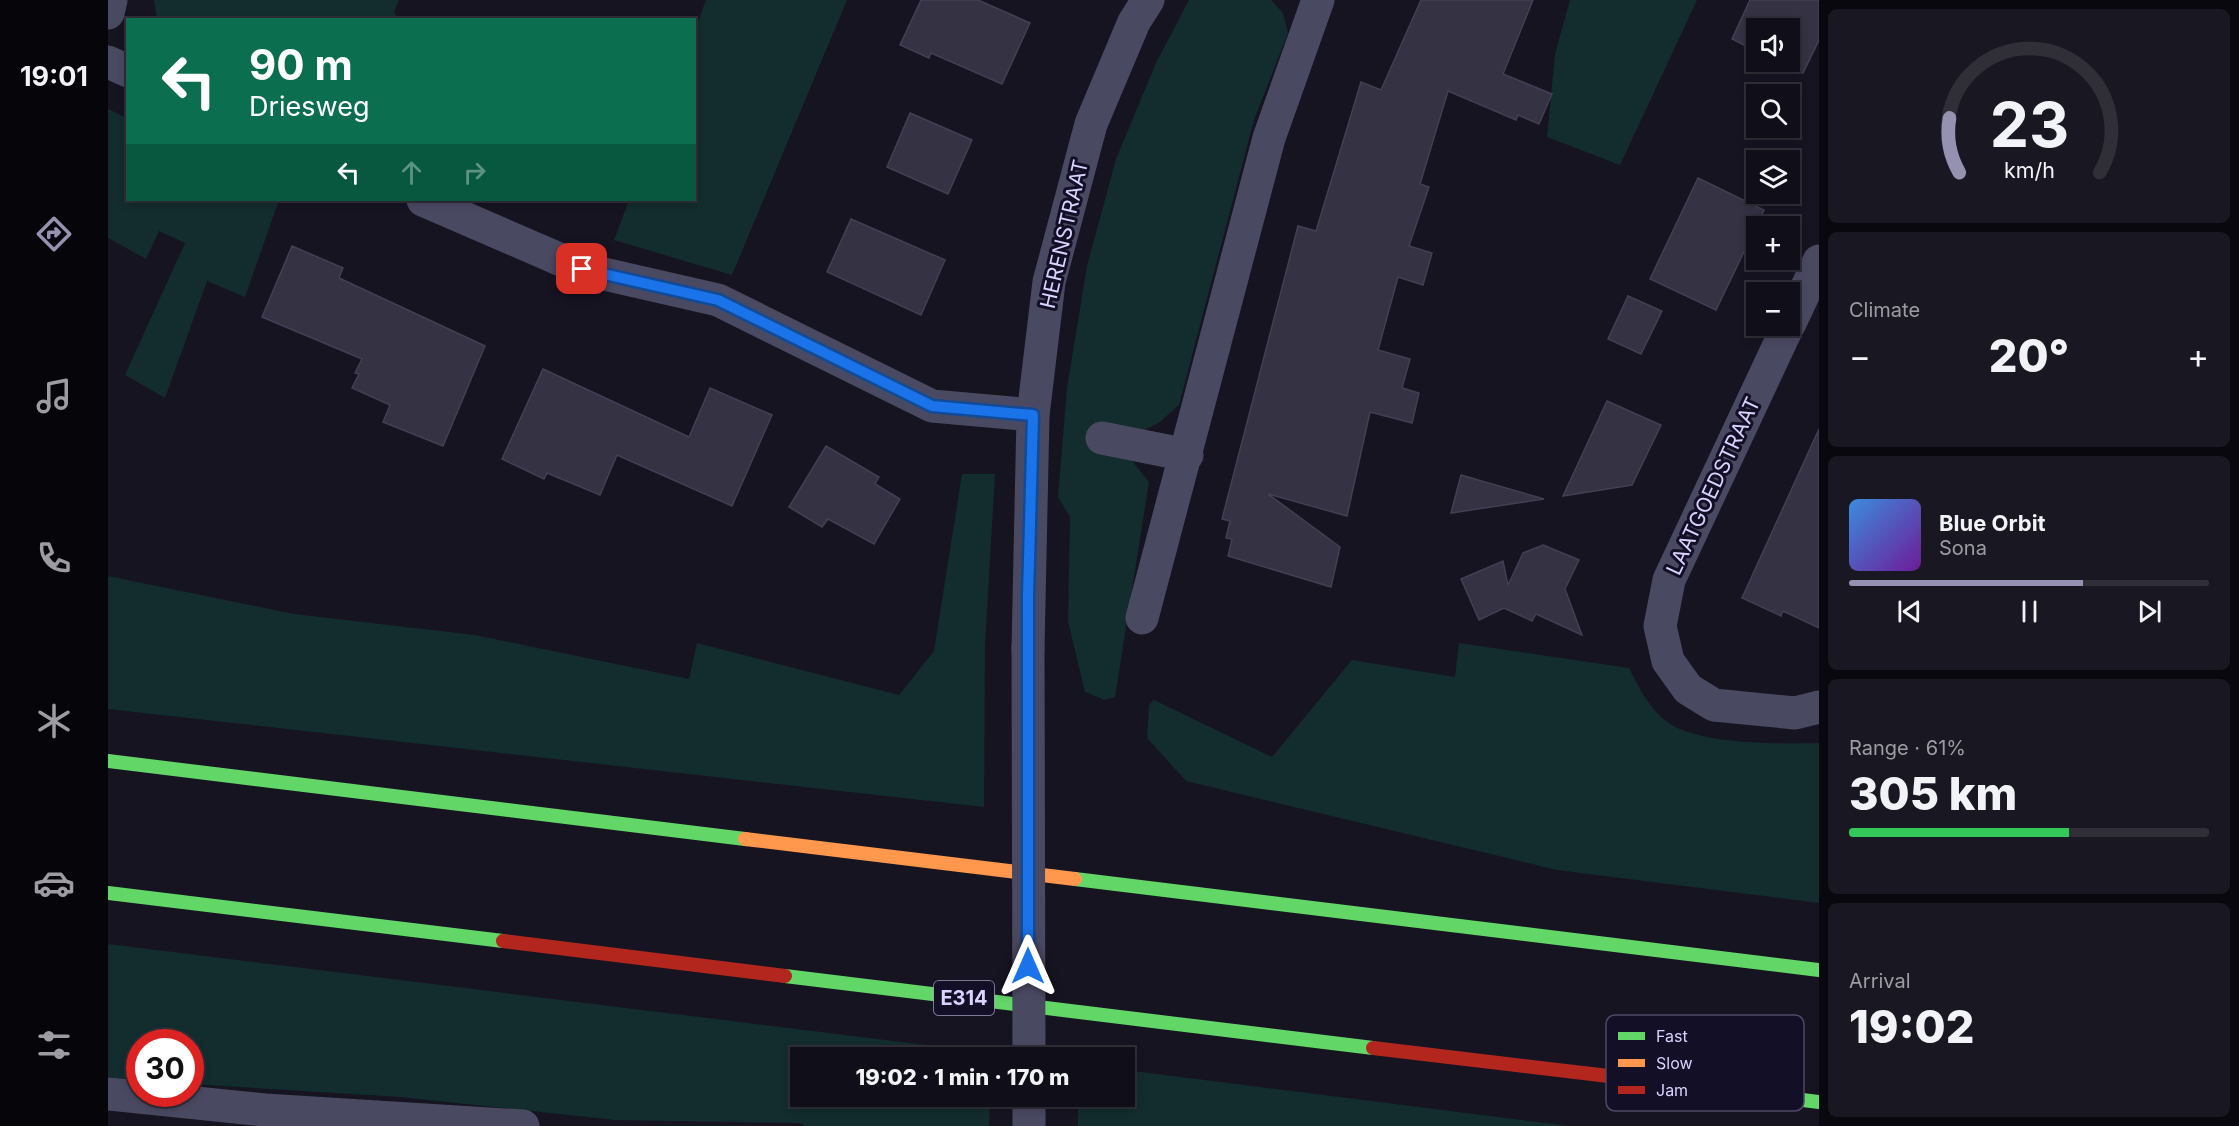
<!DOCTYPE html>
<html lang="en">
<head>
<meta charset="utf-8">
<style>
	:root { --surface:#100f19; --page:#191822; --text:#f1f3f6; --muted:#9c9ca2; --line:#302f38; --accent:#9591b1 }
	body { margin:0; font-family:Inter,sans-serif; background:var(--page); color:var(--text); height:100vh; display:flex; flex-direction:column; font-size:22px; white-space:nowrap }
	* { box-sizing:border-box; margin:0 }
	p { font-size:20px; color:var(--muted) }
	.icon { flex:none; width:33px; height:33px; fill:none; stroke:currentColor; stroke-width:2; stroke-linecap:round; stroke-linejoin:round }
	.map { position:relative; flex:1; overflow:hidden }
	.side { display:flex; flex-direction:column; gap:9px; padding:9px; background:#09080e; width:420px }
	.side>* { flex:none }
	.hud { position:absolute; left:18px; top:18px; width:570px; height:183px; border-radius:0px; box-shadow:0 3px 9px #0003,0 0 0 2px var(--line); background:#0b6e4f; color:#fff; overflow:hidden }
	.fabs { position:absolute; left:1638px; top:18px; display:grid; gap:12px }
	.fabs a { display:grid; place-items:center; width:54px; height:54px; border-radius:0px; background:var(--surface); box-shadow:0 3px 9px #0003,0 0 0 2px var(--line); font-size:30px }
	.speed { position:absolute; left:18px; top:1029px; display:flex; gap:12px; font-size:30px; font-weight:700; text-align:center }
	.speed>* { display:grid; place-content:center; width:78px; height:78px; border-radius:50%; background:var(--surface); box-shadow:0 3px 9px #0003,0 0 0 2px var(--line); line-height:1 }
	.speed .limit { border:9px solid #d22; background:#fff; color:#111 }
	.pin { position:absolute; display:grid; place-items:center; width:51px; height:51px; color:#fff; margin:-26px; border-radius:12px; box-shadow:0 3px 9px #0006 }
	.me { position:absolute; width:66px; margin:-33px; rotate:0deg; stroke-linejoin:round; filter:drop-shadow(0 0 4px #0008) }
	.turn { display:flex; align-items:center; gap:21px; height:126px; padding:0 24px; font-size:27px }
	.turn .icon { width:78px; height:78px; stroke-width:2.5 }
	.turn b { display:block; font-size:42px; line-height:51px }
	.lanes { display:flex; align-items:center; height:57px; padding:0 24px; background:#0003; justify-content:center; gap:30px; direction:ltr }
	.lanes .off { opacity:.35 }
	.big { font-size:45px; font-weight:800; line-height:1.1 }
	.side .widget { flex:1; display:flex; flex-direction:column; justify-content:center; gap:9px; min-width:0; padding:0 21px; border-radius:9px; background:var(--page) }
	.side .dial { align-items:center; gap:0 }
	.dial svg { height:156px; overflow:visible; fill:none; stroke:var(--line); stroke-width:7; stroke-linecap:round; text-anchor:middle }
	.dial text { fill:var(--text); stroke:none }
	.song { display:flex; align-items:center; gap:18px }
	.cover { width:72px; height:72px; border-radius:9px; background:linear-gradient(135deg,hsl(210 70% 55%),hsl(280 70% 35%)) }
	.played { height:6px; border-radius:3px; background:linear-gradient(90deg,var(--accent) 65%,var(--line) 65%) }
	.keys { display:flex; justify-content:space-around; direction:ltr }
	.heat { display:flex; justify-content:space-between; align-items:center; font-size:33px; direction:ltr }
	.charge { height:9px; border-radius:4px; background:linear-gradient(90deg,#34c759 61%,var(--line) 0) }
	.trip { position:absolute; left:682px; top:1047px; width:345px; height:60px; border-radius:0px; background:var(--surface); box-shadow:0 3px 9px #0003,0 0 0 2px var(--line); font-weight:800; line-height:60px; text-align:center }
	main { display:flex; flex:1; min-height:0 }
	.tabs { display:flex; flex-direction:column; width:108px; justify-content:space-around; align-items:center; background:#06060a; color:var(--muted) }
	.tabs .icon { width:42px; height:42px }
	.tabs .active { color:var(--accent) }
	.tabs b { font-size:27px; color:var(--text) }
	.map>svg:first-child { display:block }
	.green { fill:#132c2d }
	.building { fill:#343243; stroke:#433f54; stroke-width:1.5 }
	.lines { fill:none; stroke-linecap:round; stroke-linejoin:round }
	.street { stroke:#4a4962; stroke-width:33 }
	.fast { stroke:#63d668; stroke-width:14 }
	.slow { stroke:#ff974d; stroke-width:14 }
	.jam { stroke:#b3261e; stroke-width:14 }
	.street-bridge { stroke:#4a4962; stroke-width:33 }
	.route-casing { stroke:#114b97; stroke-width:15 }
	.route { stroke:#1a73e8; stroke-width:10 }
	.labels { text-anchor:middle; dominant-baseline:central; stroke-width:6; stroke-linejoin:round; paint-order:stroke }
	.shield { fill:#130f26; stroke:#9e99be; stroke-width:1.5 }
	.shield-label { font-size:20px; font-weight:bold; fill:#d9d4ff }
	.street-label { font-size:21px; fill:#d9d4ff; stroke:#130f26 }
	.key { fill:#130f26; stroke:#4e4a67; stroke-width:1.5 }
	.key-label { font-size:16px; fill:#d9d4ff }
</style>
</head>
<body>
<main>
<nav class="tabs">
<b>19:01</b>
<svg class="icon active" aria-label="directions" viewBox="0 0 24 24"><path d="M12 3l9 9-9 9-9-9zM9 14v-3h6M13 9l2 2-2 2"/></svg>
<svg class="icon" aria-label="music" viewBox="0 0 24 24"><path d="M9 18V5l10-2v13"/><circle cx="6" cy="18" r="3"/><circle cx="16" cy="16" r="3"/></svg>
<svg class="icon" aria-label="phone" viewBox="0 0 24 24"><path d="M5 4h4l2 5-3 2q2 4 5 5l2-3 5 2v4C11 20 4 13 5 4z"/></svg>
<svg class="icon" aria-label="climate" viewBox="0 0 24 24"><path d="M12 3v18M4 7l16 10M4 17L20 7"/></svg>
<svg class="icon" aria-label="car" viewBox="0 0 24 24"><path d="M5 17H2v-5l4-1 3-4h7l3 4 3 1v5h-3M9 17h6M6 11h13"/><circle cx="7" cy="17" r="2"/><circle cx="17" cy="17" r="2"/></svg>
<svg class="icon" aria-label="filters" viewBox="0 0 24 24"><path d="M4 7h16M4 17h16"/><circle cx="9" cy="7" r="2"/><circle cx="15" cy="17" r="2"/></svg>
</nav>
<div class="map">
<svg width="1711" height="1126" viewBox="0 0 1711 1126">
	<rect width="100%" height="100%" fill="#161421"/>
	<!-- green -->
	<g class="green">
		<path d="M 46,0 L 291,0 L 286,12 L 291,19 L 49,19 Z"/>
		<path d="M 598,0 L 739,0 L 624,275 L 506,240 L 521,200 L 586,200 L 587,30 Z"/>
		<path d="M 1081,0 L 1163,0 L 1175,13 L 1180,33 L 1146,120 L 1071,405 L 1052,422 L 994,452 L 1024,461 L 1041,482 L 1007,697 L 997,700 L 977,692 L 960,621 L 962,517 L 950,497 L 959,388 L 979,266 L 1008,159 L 1048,63 Z"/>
		<path d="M 1462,0 L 1589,0 L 1512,165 L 1439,137 L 1447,54 Z"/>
		<path d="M 0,109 L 19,118 L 20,200 L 171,200 L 137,297 L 99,281 L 57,398 L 17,375 L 77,243 L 51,231 L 38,259 L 0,238 Z"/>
		<path d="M 854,474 L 887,474 L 877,644 L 876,807 L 0,709 L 0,576 L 186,614 L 367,635 L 581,679 L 589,643 L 791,695 L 826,651 Z"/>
		<path d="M 1351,643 L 1521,668 C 1531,687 1540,707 1558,721 C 1588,745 1673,744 1711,743 L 1711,903 L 1449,870 L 1078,781 L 1039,738 L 1041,705 L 1046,700 L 1164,757 L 1244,660 L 1347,677 Z"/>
		<path d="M 0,944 L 883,1053 L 883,1058 L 693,1058 L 693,1096 L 882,1097 L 881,1126 L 697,1126 L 692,1123 L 507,1120 L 292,1097 L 83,1084 L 82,1042 L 32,1042 L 31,1081 L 0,1077 Z"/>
		<path d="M 1017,1070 L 1462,1126 L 970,1126 L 970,1097 L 1017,1096 Z"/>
	</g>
	<!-- building -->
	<g class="building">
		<path d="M 813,0 L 870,0 L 922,23 L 894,84 L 823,53 L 821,58 L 792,45 Z"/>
		<path d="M 1313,0 L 1425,0 L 1395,74 L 1444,94 L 1431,124 L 1410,115 L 1408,120 L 1340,91 L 1312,184 L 1321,187 L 1301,246 L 1324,253 L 1315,285 L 1290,277 L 1270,350 L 1302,359 L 1294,388 L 1311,393 L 1304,423 L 1262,412 L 1239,516 L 1160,494 L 1232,547 L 1223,587 L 1120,556 L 1124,539 L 1118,538 L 1122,521 L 1114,519 L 1190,226 L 1208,231 L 1253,82 L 1273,90 Z"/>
		<path d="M 1642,0 L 1711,0 L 1711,40 L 1695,73 L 1671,62 L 1682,62 L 1682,28 L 1648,28 L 1648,51 L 1624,39 Z"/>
		<path d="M 802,113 L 864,140 L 840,194 L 779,167 Z"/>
		<path d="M 1590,178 L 1656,210 L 1608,310 L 1542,279 Z"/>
		<path d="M 743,219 L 837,260 L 813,315 L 719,272 Z"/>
		<path d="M 184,246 L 235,268 L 231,278 L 377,346 L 335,446 L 275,422 L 282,405 L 244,388 L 251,374 L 247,373 L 254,359 L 154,317 Z"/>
		<path d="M 1520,296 L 1554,311 L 1533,354 L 1500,339 Z"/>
		<path d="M 435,369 L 581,437 L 602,388 L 664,415 L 624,506 L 509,455 L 492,495 L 439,473 L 436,479 L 394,459 Z"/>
		<path d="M 1499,401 L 1553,425 L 1524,485 L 1455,496 Z"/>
		<path d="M 1711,429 L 1711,628 L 1675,611 L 1673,616 L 1634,598 Z"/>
		<path d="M 718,446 L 771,477 L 767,484 L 792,499 L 766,544 L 720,519 L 714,527 L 681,507 Z"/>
		<path d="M 1353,475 L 1436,499 L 1343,513 Z"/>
		<path d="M 1435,545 L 1471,560 L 1457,589 L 1474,635 L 1428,614 L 1424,621 L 1396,608 L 1371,620 L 1353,579 L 1395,561 L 1400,585 L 1415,553 Z"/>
	</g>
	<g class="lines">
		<!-- street -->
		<g class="street">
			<path d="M 0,13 L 3,0"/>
			<path d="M 0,62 L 20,71"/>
			<path d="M 315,200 L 474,269 L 610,300 L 824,406 L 925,415"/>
			<path d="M 1682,323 L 1711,261"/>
			<path d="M 1680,326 L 1561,580 L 1552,626 L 1560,661 L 1580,689 L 1606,705 L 1687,713 L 1711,707"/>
			<path d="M 994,438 L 1079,455"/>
			<path d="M 1034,618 L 1161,138 L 1210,0"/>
			<path d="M 920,648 L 925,415 L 941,282 L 983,124 L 1026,22 L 1040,0"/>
			<path d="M 0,1094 L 157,1110 L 415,1126"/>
			<path d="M 921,1096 L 921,1126"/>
		</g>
		<!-- fast -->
		<g class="fast">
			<path d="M 0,761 L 637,839"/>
			<path d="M 967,879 L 1711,970"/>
			<path d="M 0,893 L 395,941"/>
			<path d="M 677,976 L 1265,1048"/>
			<path d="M 1509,1077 L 1711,1102"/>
		</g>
		<!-- slow -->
		<path class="slow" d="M 637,839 L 967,879"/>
		<!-- jam -->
		<g class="jam">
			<path d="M 395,941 L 677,976"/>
			<path d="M 1265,1048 L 1509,1077"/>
		</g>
		<!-- street-bridge -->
		<path class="street-bridge" d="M 920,648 L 921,1058"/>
	</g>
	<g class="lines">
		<!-- route casing -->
		<g class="route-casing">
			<path id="route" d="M 474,269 L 610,300 L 824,406 L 925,415 L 920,596 L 920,966"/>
		</g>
		<!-- route -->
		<use href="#route" class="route"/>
	</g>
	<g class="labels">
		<!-- shield labels -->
		<rect class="shield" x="826" y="981" width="60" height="34" rx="4.5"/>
		<g class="shield-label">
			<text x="856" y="998">E314</text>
		</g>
		<!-- street labels -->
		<g class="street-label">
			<text transform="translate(956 234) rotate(-77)">HERENSTRAAT</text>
			<text transform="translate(1605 486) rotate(-65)">LAATGOEDSTRAAT</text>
		</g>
	</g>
	<!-- legend -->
	<rect x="1498" y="1015" width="198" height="96" rx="9" class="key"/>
	<rect x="1510" y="1032" width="27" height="8" fill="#63d668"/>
	<rect x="1510" y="1059" width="27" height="8" fill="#ff974d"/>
	<rect x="1510" y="1086" width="27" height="8" fill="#b3261e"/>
	<g class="key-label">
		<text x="1548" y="1042">Fast</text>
		<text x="1548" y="1069">Slow</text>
		<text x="1548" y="1096">Jam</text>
	</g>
</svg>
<div class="fabs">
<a><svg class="icon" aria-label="sound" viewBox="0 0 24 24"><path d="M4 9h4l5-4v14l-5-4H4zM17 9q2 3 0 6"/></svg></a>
<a><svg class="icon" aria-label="search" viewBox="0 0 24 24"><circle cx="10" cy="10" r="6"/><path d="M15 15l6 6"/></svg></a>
<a><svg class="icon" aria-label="layers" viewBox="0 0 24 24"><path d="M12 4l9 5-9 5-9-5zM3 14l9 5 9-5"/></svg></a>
<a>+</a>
<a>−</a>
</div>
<div class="speed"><div class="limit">30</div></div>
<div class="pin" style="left:474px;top:269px;background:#d93025"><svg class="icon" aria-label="arrive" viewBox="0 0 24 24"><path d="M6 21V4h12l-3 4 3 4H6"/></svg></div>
<svg class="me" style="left:920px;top:966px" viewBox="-20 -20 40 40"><path d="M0-17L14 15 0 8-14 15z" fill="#1a73e8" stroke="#fff" stroke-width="4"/></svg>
<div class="trip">19:02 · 1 min · 170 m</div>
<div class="hud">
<div class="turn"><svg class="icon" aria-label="left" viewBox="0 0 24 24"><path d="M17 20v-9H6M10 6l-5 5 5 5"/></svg><div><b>90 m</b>Driesweg</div></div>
<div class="lanes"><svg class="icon" aria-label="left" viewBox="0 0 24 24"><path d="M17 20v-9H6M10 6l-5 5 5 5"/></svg><svg class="icon off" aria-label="ahead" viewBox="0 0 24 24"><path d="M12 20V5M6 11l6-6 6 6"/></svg><svg class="icon off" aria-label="right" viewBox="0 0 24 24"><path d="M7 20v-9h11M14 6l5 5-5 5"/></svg></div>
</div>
</div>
<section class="side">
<div class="widget dial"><svg viewBox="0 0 100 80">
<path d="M14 69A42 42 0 1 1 86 69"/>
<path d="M14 69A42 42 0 0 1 9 41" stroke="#9591b1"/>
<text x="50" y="56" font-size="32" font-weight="700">23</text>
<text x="50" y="72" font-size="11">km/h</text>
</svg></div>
<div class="widget"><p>Climate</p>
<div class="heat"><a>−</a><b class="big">20°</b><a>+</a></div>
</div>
<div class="widget">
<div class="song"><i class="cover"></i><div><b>Blue Orbit</b><p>Sona</p></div></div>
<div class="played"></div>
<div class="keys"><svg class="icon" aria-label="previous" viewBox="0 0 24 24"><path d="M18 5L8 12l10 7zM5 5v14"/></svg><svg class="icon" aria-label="pause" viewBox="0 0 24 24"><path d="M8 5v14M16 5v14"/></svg><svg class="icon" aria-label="next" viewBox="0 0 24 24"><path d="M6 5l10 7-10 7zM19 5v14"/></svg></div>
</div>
<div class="widget"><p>Range · 61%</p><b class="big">305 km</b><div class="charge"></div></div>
<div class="widget"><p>Arrival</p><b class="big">19:02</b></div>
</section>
</main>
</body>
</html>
